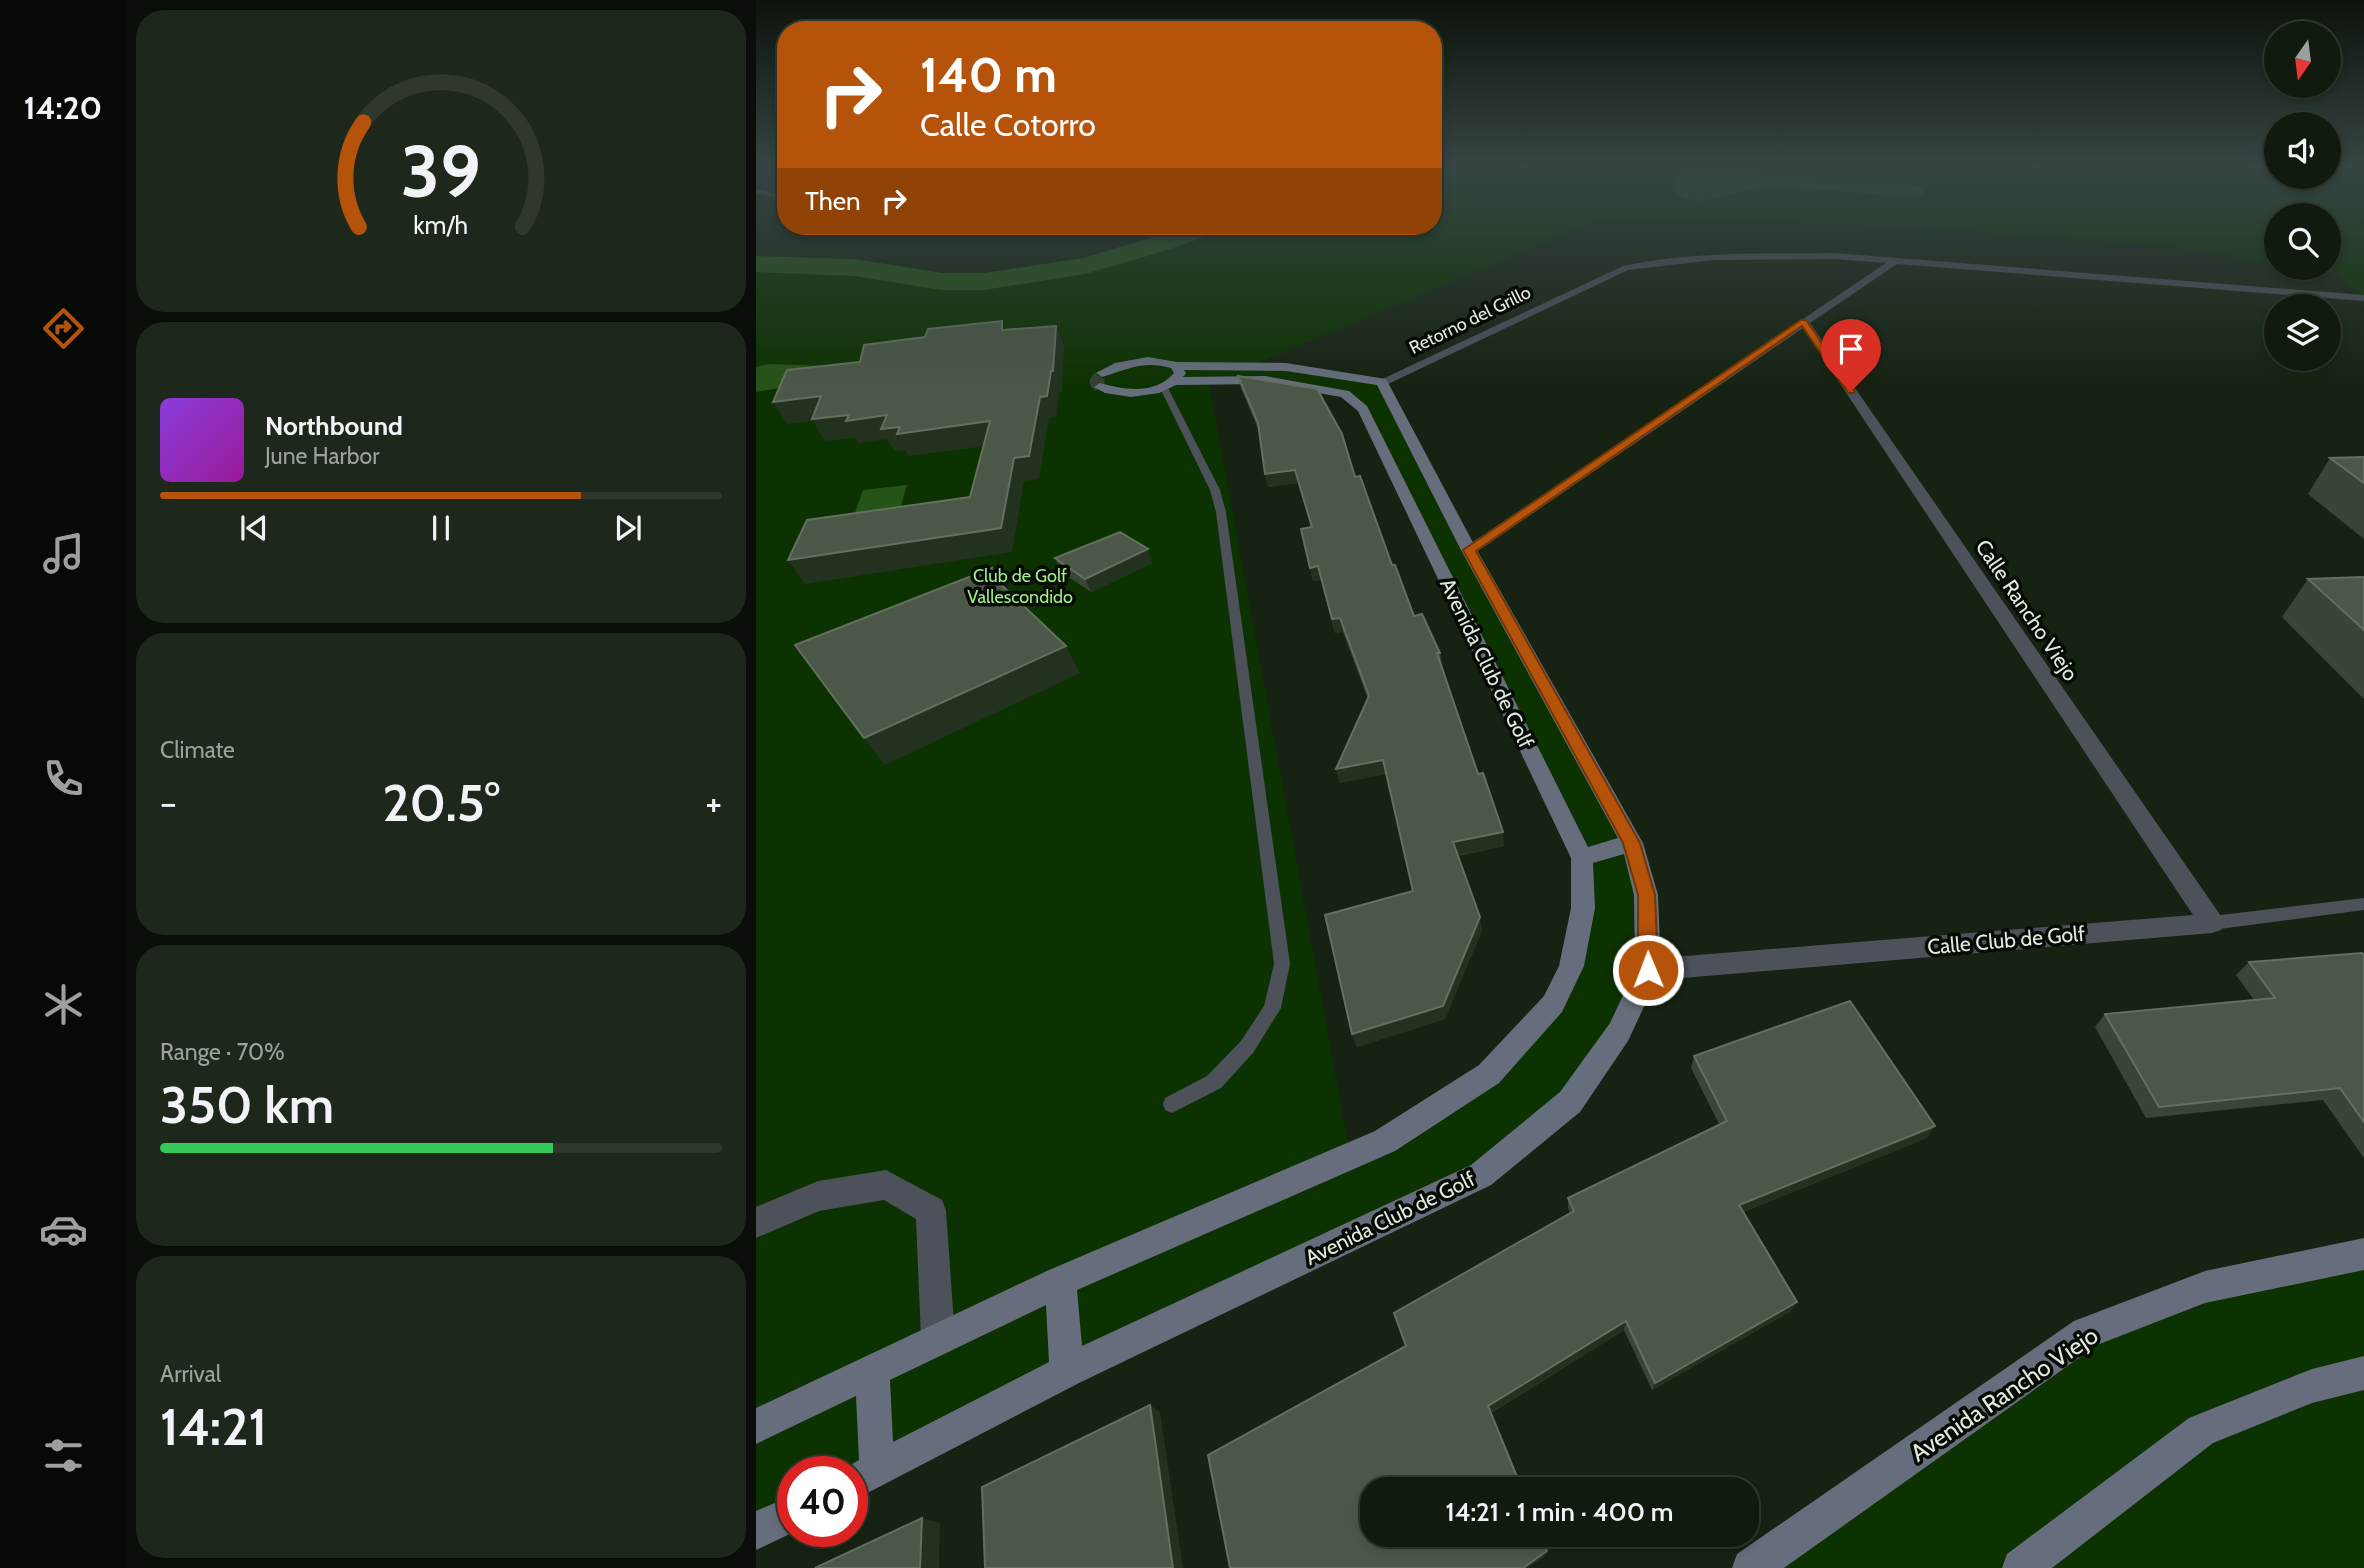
<!DOCTYPE html>
<html lang="en">
<head>
<meta charset="utf-8">
<style>
	:root { --surface:#101a0e; --page:#1e271c; --text:#f1f3f6; --muted:#9ca19e; --line:#30382e; --accent:#b45309 }
	body { margin:0; font-family:Cabin,sans-serif; background:var(--page); color:var(--text); height:100vh; display:flex; flex-direction:column; font-size:26px; white-space:nowrap }
	* { box-sizing:border-box; margin:0 }
	p { font-size:23px; color:var(--muted) }
	.icon { flex:none; width:38px; height:38px; fill:none; stroke:currentColor; stroke-width:2; stroke-linecap:round; stroke-linejoin:round }
	.map { position:relative; flex:1; overflow:hidden }
	.side { display:flex; flex-direction:column; gap:10px; padding:10px; background:#090e08; width:630px }
	.side>* { flex:none }
	.hud { position:absolute; left:21px; top:21px; width:665px; height:214px; border-radius:28px; box-shadow:0 4px 10px #0003,0 0 0 2px var(--line); background:#b45309; color:#fff; overflow:hidden }
	.needle { width:46px; rotate:194deg }
	.controls { position:absolute; left:1508px; top:21px; display:grid; gap:14px }
	.controls a { display:grid; place-items:center; width:77px; height:77px; border-radius:50%; background:var(--surface); box-shadow:0 4px 10px #0003,0 0 0 2px var(--line); font-size:35px }
	.speed { position:absolute; left:21px; top:1456px; display:flex; gap:14px; font-size:35px; font-weight:700; text-align:center }
	.speed>* { display:grid; place-content:center; width:91px; height:91px; border-radius:50%; background:var(--surface); box-shadow:0 4px 10px #0003,0 0 0 2px var(--line); line-height:1 }
	.speed .limit { border:10px solid #d22; background:#fff; color:#111 }
	.pin { position:absolute; display:grid; place-items:center; width:60px; height:60px; color:#fff; margin:-72px -30px; border-radius:50% 50% 50% 0; rotate:-45deg; box-shadow:0 0 7px #0007 }
	.pin .icon { rotate:45deg }
	.me { position:absolute; width:77px; margin:-38px; rotate:359deg; stroke-linejoin:round; filter:drop-shadow(0 0 5px #0008) }
	.turn { display:flex; align-items:center; gap:24px; height:147px; padding:0 28px; font-size:32px }
	.turn .icon { width:91px; height:91px; stroke-width:2.5 }
	.turn b { display:block; font-size:49px; line-height:60px }
	.then { display:flex; align-items:center; height:66px; padding:0 28px; background:#0003; gap:14px; font-size:26px }
	.big { font-size:52px; font-weight:600; line-height:1.1 }
	.side .tile { flex:1; display:flex; flex-direction:column; justify-content:center; gap:10px; min-width:0; padding:0 24px; border-radius:28px; background:var(--page) }
	.side .dial { align-items:center; gap:0 }
	.dial svg { height:182px; overflow:visible; fill:none; stroke:var(--line); stroke-width:7; stroke-linecap:round; text-anchor:middle }
	.dial text { fill:var(--text); stroke:none }
	.song { display:flex; align-items:center; gap:21px }
	.cover { width:84px; height:84px; border-radius:10px; background:linear-gradient(135deg,hsl(270 70% 55%),hsl(300 70% 35%)) }
	.played { height:7px; border-radius:4px; background:linear-gradient(90deg,var(--accent) 75%,var(--line) 75%) }
	.keys { display:flex; justify-content:space-around; direction:ltr }
	.heat { display:flex; justify-content:space-between; align-items:center; font-size:38px; direction:ltr }
	.charge { height:10px; border-radius:5px; background:linear-gradient(90deg,#34c759 70%,var(--line) 0) }
	.trip { position:absolute; left:604px; top:1477px; width:399px; height:70px; border-radius:28px; background:var(--surface); box-shadow:0 4px 10px #0003,0 0 0 2px var(--line); font-weight:600; line-height:70px; text-align:center }
	main { display:flex; flex:1; min-height:0 }
	.tab-bar { display:flex; flex-direction:column; width:126px; justify-content:space-around; align-items:center; background:#060a06; color:var(--muted) }
	.tab-bar .icon { width:49px; height:49px }
	.tab-bar .active { color:var(--accent) }
	.tab-bar b { font-size:32px; color:var(--text) }
	.map>svg:first-child { display:block }
	.green { fill:#0d3201; fill-rule:evenodd }
	.water { fill:#265417 }
	.lines { fill:none; stroke-linecap:round; stroke-linejoin:round }
	.river { fill:#265417; fill-rule:evenodd }
	.secondary-tunnel { stroke:#354131; stroke-width:13; stroke-dasharray:13 7; stroke-linecap:butt }
	.lane { fill:#4c515a; fill-rule:evenodd }
	.street { fill:#4c515a; fill-rule:evenodd }
	.secondary { fill:#666d7c; fill-rule:evenodd }
	.wall { fill:#394635 }
	.shaded-wall { fill:#23311f }
	.building { fill:#4b5847; stroke:#636f5f; stroke-width:2 }
	.route { fill:#b45309; stroke:#753606; stroke-width:2 }
	.labels { text-anchor:middle; dominant-baseline:central; stroke-width:7; stroke-linejoin:round; paint-order:stroke }
	.far-street-label { font-size:18px; fill:#e2ebe0; stroke:#060b05 }
	.far-park-label { font-size:18px; fill:#9ef087; stroke:#060b05 }
	.street-label { font-size:21px; fill:#e2ebe0; stroke:#060b05 }
	.near-street-label { font-size:24px; fill:#e2ebe0; stroke:#060b05 }
</style>
</head>
<body>
<main>
<nav class="tab-bar">
<b>14:20</b>
<svg class="icon active" aria-label="directions" viewBox="0 0 24 24"><path d="M12 3l9 9-9 9-9-9zM9 14v-3h6M13 9l2 2-2 2"/></svg>
<svg class="icon" aria-label="music" viewBox="0 0 24 24"><path d="M9 18V5l10-2v13"/><circle cx="6" cy="18" r="3"/><circle cx="16" cy="16" r="3"/></svg>
<svg class="icon" aria-label="phone" viewBox="0 0 24 24"><path d="M5 4h4l2 5-3 2q2 4 5 5l2-3 5 2v4C11 20 4 13 5 4z"/></svg>
<svg class="icon" aria-label="climate" viewBox="0 0 24 24"><path d="M12 3v18M4 7l16 10M4 17L20 7"/></svg>
<svg class="icon" aria-label="car" viewBox="0 0 24 24"><path d="M5 17H2v-5l4-1 3-4h7l3 4 3 1v5h-3M9 17h6M6 11h13"/><circle cx="7" cy="17" r="2"/><circle cx="17" cy="17" r="2"/></svg>
<svg class="icon" aria-label="filters" viewBox="0 0 24 24"><path d="M4 7h16M4 17h16"/><circle cx="9" cy="7" r="2"/><circle cx="15" cy="17" r="2"/></svg>
</nav>
<section class="side">
<div class="tile dial"><svg viewBox="0 0 100 80">
<path d="M14 69A42 42 0 1 1 86 69"/>
<path d="M14 69A42 42 0 0 1 16 23" stroke="#b45309"/>
<text x="50" y="56" font-size="32" font-weight="700">39</text>
<text x="50" y="72" font-size="11">km/h</text>
</svg></div>
<div class="tile">
<div class="song"><i class="cover"></i><div><b>Northbound</b><p>June Harbor</p></div></div>
<div class="played"></div>
<div class="keys"><svg class="icon" aria-label="previous" viewBox="0 0 24 24"><path d="M18 5L8 12l10 7zM5 5v14"/></svg><svg class="icon" aria-label="pause" viewBox="0 0 24 24"><path d="M8 5v14M16 5v14"/></svg><svg class="icon" aria-label="next" viewBox="0 0 24 24"><path d="M6 5l10 7-10 7zM19 5v14"/></svg></div>
</div>
<div class="tile"><p>Climate</p>
<div class="heat"><a>−</a><b class="big">20.5°</b><a>+</a></div>
</div>
<div class="tile"><p>Range · 70%</p><b class="big">350 km</b><div class="charge"></div></div>
<div class="tile"><p>Arrival</p><b class="big">14:21</b></div>
</section>
<div class="map">
<svg width="1608" height="1568" viewBox="0 0 1608 1568">
	<rect width="100%" height="100%" fill="#162312"/>
	<!-- green -->
	<g class="green">
		<path d="M 677,166 L 1521,166 L 1521,177 L 1573,177 L 1573,166 L 1608,166 L 1608,298 L 1580,274 L 1546,268 L 1573,268 L 1573,215 L 1521,215 L 1521,264 L 1415,246 L 1187,229 L 1087,224 L 838,222 L 499,364 L 626,382 L 876,843 L 892,970 L 863,1032 L 725,1175 L 96,1472 L 37,1472 L 37,1513 L 0,1531 L 0,256 L 20,261 L 131,265 L 204,277 L 269,273 L 347,256 L 446,226 L 677,226 ZM 475,379 L 588,394 L 607,409 L 826,858 L 797,1004 L 733,1074 L 594,1155 L 453,384 Z"/>
		<path d="M 1608,1254 L 1608,1568 L 1265,1568 L 1443,1429 L 1260,1568 L 995,1568 L 1330,1333 Z"/>
	</g>
	<!-- water -->
	<g class="water">
		<path d="M 930,166 L 971,166 L 1024,175 L 1130,179 L 1167,188 L 1168,192 L 1165,196 C 1110,198 1057,183 1003,188 C 972,191 943,214 915,189 Z"/>
		<path d="M 110,360 L 24,388 L 0,392 L 0,367 L 13,364 L 66,366 Z"/>
		<path d="M 151,485 L 139,526 L 92,532 L 107,490 Z"/>
	</g>
	<g class="lines">
		<!-- river -->
		<g class="river">
			<path d="M 715,166 L 752,166 L 749,170 C 739,173 728,173 718,170 Z"/>
			<path d="M 434,226 L 469,226 L 466,231 L 405,252 L 329,274 L 228,290 L 186,290 L 98,276 L 0,272 L 0,256 L 98,259 L 186,273 L 228,273 L 327,258 Z"/>
		</g>
		<!-- secondary-tunnel -->
		<path class="secondary-tunnel" d="M 344,387 L 340,382 L 346,373"/>
		<!-- lane -->
		<g class="lane">
			<path d="M 404,384 L 411,386 L 464,490 L 470,512 L 534,964 L 525,1008 L 497,1053 L 465,1088 L 416,1113 L 409,1110 L 407,1104 L 409,1098 L 451,1076 L 485,1041 L 508,1006 L 518,964 L 460,512 L 454,490 L 403,386 Z"/>
			<path d="M 1608,898 L 1608,910 L 1456,930 L 1450,928 L 1448,923 L 1450,918 L 1456,916 Z"/>
		</g>
		<!-- street -->
		<g class="street">
			<path d="M 0,189 L 30,196 L 30,200 L 0,193 Z"/>
			<path d="M 197,226 L 227,226 C 221,230 203,231 197,226 Z"/>
			<path d="M 1078,253 L 1608,295 L 1608,301 L 1141,264 L 1054,323 L 1465,916 L 1468,923 L 1465,930 L 1456,933 L 892,981 L 883,978 L 879,970 L 883,962 L 892,959 L 1437,915 L 1047,328 L 719,553 L 713,555 L 705,550 L 1130,263 L 1078,259 L 958,260 L 872,270 L 630,385 L 620,382 L 867,266 C 936,251 1007,254 1078,253 Z"/>
			<path d="M 130,1170 L 186,1200 L 190,1211 L 199,1338 L 194,1350 L 182,1355 L 170,1350 L 165,1338 L 160,1219 L 128,1200 L 63,1211 L 0,1238 L 0,1207 L 62,1181 Z"/>
		</g>
		<!-- secondary -->
		<g class="secondary">
			<path d="M 392,357 L 421,362 L 530,363 L 630,379 L 721,550 L 887,843 L 902,895 L 905,970 L 872,1041 L 824,1112 L 735,1185 L 323,1383 L 96,1501 L 96,1472 L 82,1472 L 103,1460 L 100,1396 L 0,1444 L 0,1408 L 293,1270 L 619,1131 L 723,1065 L 788,996 L 803,966 L 815,908 L 815,858 L 602,411 L 585,397 L 509,384 L 420,385 L 403,393 L 375,397 L 349,393 L 338,387 L 344,383 C 369,390 399,395 418,373 L 415,368 C 389,360 371,369 346,377 L 340,373 L 359,363 ZM 428,370 L 530,371 L 621,385 L 705,550 L 862,838 L 832,847 L 611,406 L 593,391 L 509,376 L 427,377 L 430,373 ZM 868,854 L 878,895 L 879,970 L 854,1023 L 804,1092 L 715,1165 L 326,1346 L 321,1290 L 639,1151 L 743,1083 L 806,1012 L 828,966 L 839,908 L 837,863 ZM 290,1305 L 293,1362 L 137,1442 L 134,1380 Z"/>
			<path d="M 1608,1238 L 1608,1270 L 1449,1303 L 1341,1345 L 1028,1568 L 976,1568 L 981,1554 L 1318,1321 L 1449,1271 Z"/>
			<path d="M 1608,1356 L 1608,1390 L 1556,1403 L 1457,1443 L 1296,1568 L 1246,1568 L 1251,1554 L 1433,1418 L 1556,1369 Z"/>
			<path d="M 37,1495 L 37,1531 L 40,1531 L 0,1550 L 0,1511 Z"/>
		</g>
	</g>
	<!-- wall -->
	<g class="wall">
		<path d="M 482,376 L 599,477 L 658,616 L 684,653 L 686,667 L 748,846 L 702,856 L 726,930 L 689,1019 L 601,1047 L 596,1034 L 657,891 L 630,774 L 583,783 L 612,699 L 587,632 L 579,633 L 565,580 L 557,581 L 545,529 L 555,527 L 542,483 L 512,487 L 509,474 L 503,431 L 485,388 Z"/>
		<path d="M 1608,457 L 1608,539 L 1552,494 L 1574,458 Z"/>
		<path d="M 299,558 L 396,563 L 335,592 L 305,572 Z"/>
		<path d="M 1608,577 L 1608,699 L 1526,617 L 1552,579 Z"/>
		<path d="M 1608,955 L 1608,1158 L 1567,1100 L 1390,1118 L 1339,1027 L 1349,1014 L 1498,1000 L 1480,975 L 1493,962 Z"/>
		<path d="M 938,1056 L 1171,1138 L 987,1212 L 1035,1311 L 896,1390 L 868,1330 L 735,1413 L 791,1551 L 792,1554 L 650,1346 L 814,1213 L 812,1208 L 812,1198 L 963,1124 L 935,1068 Z"/>
	</g>
	<!-- shaded-wall -->
	<g class="shaded-wall">
		<path d="M 300,326 L 308,346 L 306,392 L 303,392 L 300,417 L 293,418 L 283,479 L 268,481 L 256,552 L 49,584 L 32,560 L 245,528 L 258,458 L 284,397 Z"/>
		<path d="M 65,396 L 93,415 L 131,415 L 234,421 L 245,444 L 153,456 L 150,450 L 138,451 L 131,439 L 102,443 L 99,438 L 69,441 L 57,421 L 31,424 L 17,402 Z"/>
		<path d="M 539,470 L 542,483 L 512,487 L 509,474 Z"/>
		<path d="M 392,549 L 396,563 L 335,592 L 329,579 Z"/>
		<path d="M 562,566 L 565,580 L 557,581 L 554,568 Z"/>
		<path d="M 236,568 L 250,595 L 235,575 Z"/>
		<path d="M 584,618 L 587,632 L 579,633 L 576,619 Z"/>
		<path d="M 310,646 L 324,673 L 129,765 L 108,738 Z"/>
		<path d="M 627,760 L 630,774 L 583,783 L 580,769 Z"/>
		<path d="M 747,832 L 748,846 L 698,856 L 697,842 Z"/>
		<path d="M 724,917 L 726,930 L 689,1019 L 601,1047 L 596,1034 Z"/>
		<path d="M 1179,1126 L 1171,1138 L 979,1215 L 983,1205 Z"/>
		<path d="M 1041,1302 L 1035,1311 L 896,1390 L 899,1383 Z"/>
		<path d="M 870,1321 L 868,1330 L 734,1413 L 732,1406 Z"/>
		<path d="M 394,1405 L 404,1412 L 427,1568 L 417,1568 Z"/>
		<path d="M 166,1518 L 184,1523 L 183,1568 L 164,1568 Z"/>
		<path d="M 791,1551 L 792,1554 L 772,1568 L 767,1568 Z"/>
	</g>
	<!-- building -->
	<g class="building">
		<path d="M 246,321 L 246,330 L 300,326 L 297,371 L 295,371 L 291,396 L 284,397 L 273,456 L 258,458 L 245,528 L 32,560 L 51,520 L 214,497 L 234,421 L 141,434 L 144,427 L 125,429 L 131,415 L 90,421 L 93,415 L 56,419 L 65,396 L 17,402 L 31,370 L 104,362 L 108,345 L 169,337 L 172,329 Z"/>
		<path d="M 482,376 L 561,389 L 586,434 L 599,477 L 604,476 L 636,565 L 639,565 L 658,616 L 666,614 L 684,653 L 681,653 L 722,774 L 727,773 L 747,832 L 697,842 L 724,917 L 687,1006 L 596,1034 L 569,915 L 657,891 L 627,760 L 580,769 L 613,696 L 584,618 L 576,619 L 562,566 L 554,568 L 545,529 L 556,527 L 539,470 L 509,474 L 502,423 Z"/>
		<path d="M 1608,457 L 1608,483 L 1574,458 Z"/>
		<path d="M 364,532 L 392,549 L 329,579 L 299,558 Z"/>
		<path d="M 236,568 L 235,575 L 310,646 L 108,738 L 39,645 Z"/>
		<path d="M 1608,577 L 1608,630 L 1552,579 Z"/>
		<path d="M 1606,953 L 1608,955 L 1608,1122 L 1584,1088 L 1403,1107 L 1349,1014 L 1519,998 L 1493,962 Z"/>
		<path d="M 1094,1001 L 1179,1126 L 983,1205 L 1041,1302 L 899,1383 L 870,1321 L 732,1406 L 766,1489 L 616,1489 L 616,1535 L 785,1535 L 791,1551 L 767,1568 L 474,1568 L 452,1455 L 650,1346 L 638,1313 L 818,1211 L 812,1198 L 971,1121 L 938,1056 Z"/>
		<path d="M 394,1405 L 417,1568 L 229,1568 L 226,1487 Z"/>
		<path d="M 166,1518 L 164,1568 L 59,1568 Z"/>
	</g>
	<!-- sky -->
	<linearGradient id="sky" x2="0" y2="1"><stop stop-color="#0c130a"/><stop offset="0.43" stop-color="#364544"/><stop offset="1" stop-color="#364544" stop-opacity="0"/></linearGradient>
	<rect width="1608" height="386" fill="url(#sky)"/>
	<!-- route -->
	<path class="route" d="M 1045,320 L 1050,320 L 1099,391 L 1098,393 L 1092,393 L 1046,326 L 720,551 L 884,843 L 899,895 L 902,970 L 899,976 L 892,978 L 885,976 L 882,970 L 882,895 L 867,843 L 707,550 Z"/>
	<g class="labels">
		<!-- far-street labels -->
		<g class="far-street-label">
			<text transform="translate(714 320) rotate(-26)">Retorno del Grillo</text>
		</g>
		<!-- far-park labels -->
		<g class="far-park-label">
			<text x="264" y="576">Club de Golf<tspan x="264" dy="21">Vallescondido</tspan></text>
		</g>
		<!-- street labels -->
		<g class="street-label">
			<text transform="translate(1271 610) rotate(56)">Calle Rancho Viejo</text>
			<text transform="translate(731 663) rotate(64)">Avenida Club de Golf</text>
			<text transform="translate(1250 940) rotate(-5)">Calle Club de Golf</text>
			<text transform="translate(634 1218) rotate(-26)">Avenida Club de Golf</text>
		</g>
		<!-- near-street labels -->
		<g class="near-street-label">
			<text transform="translate(1248 1394) rotate(-34)">Avenida Rancho Viejo</text>
		</g>
	</g>
</svg>
<div class="controls">
<a><svg class="needle" viewBox="-14 -14 28 28"><path d="M0-13l5 13h-10z" fill="#e53935"/><path d="M0 13l5-13h-10z" fill="#9ca19e"/></svg></a>
<a><svg class="icon" aria-label="sound" viewBox="0 0 24 24"><path d="M4 9h4l5-4v14l-5-4H4zM17 9q2 3 0 6"/></svg></a>
<a><svg class="icon" aria-label="search" viewBox="0 0 24 24"><circle cx="10" cy="10" r="6"/><path d="M15 15l6 6"/></svg></a>
<a><svg class="icon" aria-label="layers" viewBox="0 0 24 24"><path d="M12 4l9 5-9 5-9-5zM3 14l9 5 9-5"/></svg></a>
</div>
<div class="speed"><div class="limit">40</div></div>
<div class="pin" style="left:1095px;top:391px;background:#d93025"><svg class="icon" aria-label="arrive" viewBox="0 0 24 24"><path d="M6 21V4h12l-3 4 3 4H6"/></svg></div>
<svg class="me" style="left:892px;top:970px" viewBox="-20 -20 40 40"><circle r="17" fill="#b45309" stroke="#fff" stroke-width="3"/><path d="M0-11L8 9 0 5-8 9z" fill="#fff"/></svg>
<div class="trip">14:21 · 1 min · 400 m</div>
<div class="hud">
<div class="turn"><svg class="icon" aria-label="right" viewBox="0 0 24 24"><path d="M7 20v-9h11M14 6l5 5-5 5"/></svg><div><b>140 m</b>Calle Cotorro</div></div>
<div class="then">Then<svg class="icon" aria-label="right" viewBox="0 0 24 24"><path d="M7 20v-9h11M14 6l5 5-5 5"/></svg></div>
</div>
</div>
</main>
</body>
</html>
